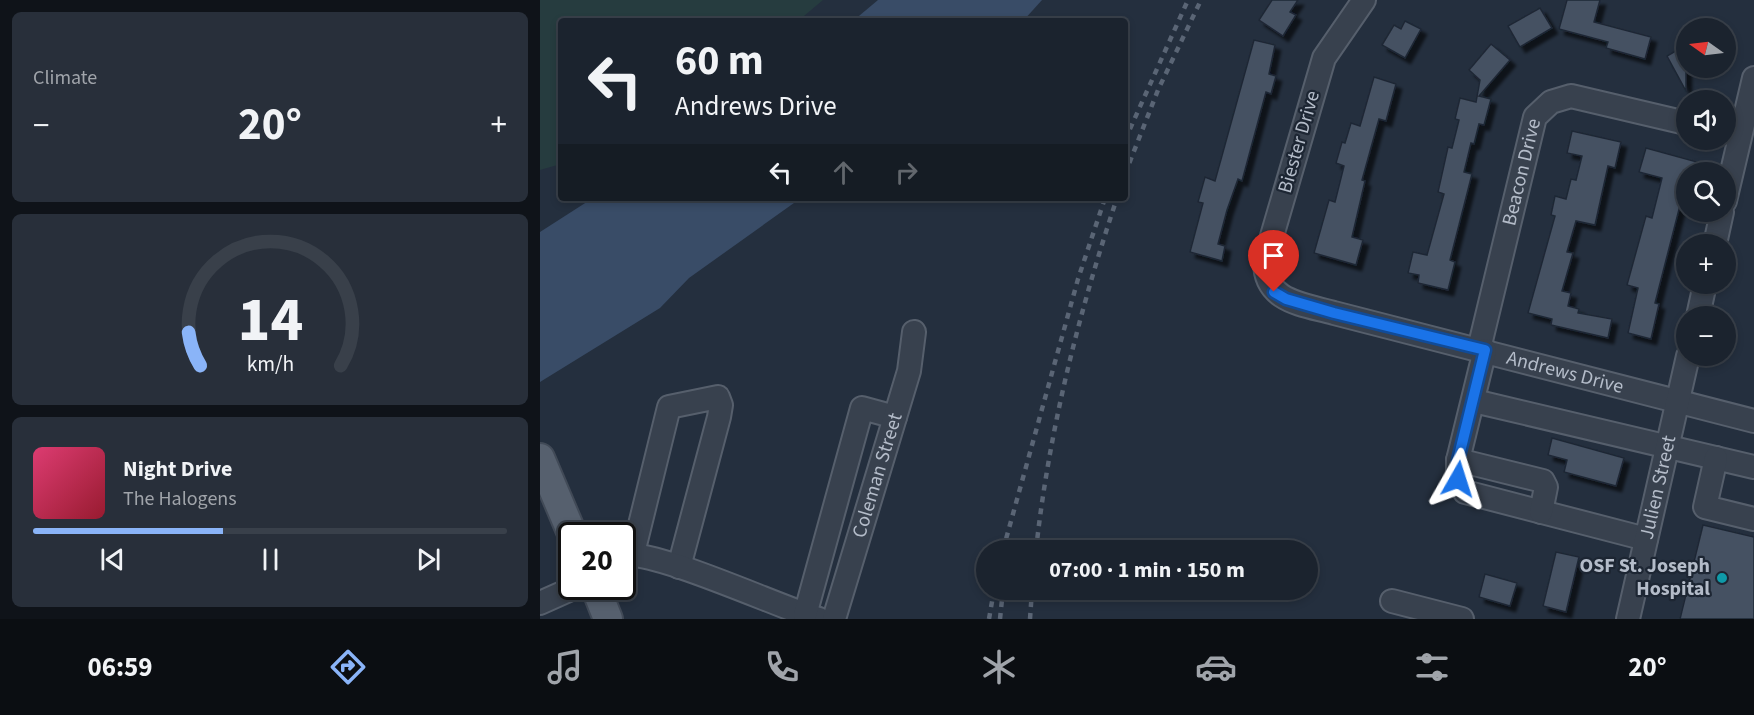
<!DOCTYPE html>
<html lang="en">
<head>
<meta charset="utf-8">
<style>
	:root { --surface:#1b232e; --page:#282f3a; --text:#f1f3f6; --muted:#a0a4aa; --line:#39404a; --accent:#8ab4f8 }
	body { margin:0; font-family:"Source Sans 3",sans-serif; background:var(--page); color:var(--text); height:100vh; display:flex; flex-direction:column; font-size:22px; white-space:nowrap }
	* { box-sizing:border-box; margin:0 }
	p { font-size:20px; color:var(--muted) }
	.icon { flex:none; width:33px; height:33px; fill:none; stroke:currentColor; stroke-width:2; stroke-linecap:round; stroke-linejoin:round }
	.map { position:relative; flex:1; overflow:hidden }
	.drawer { display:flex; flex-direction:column; gap:12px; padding:12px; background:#0f1319; width:540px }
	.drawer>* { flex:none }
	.top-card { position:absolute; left:18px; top:18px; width:570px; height:183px; border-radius:6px; box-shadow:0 3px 9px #0003,0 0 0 2px var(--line); background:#1b232e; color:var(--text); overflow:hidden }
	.needle { width:39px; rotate:284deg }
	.tools { position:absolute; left:1136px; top:18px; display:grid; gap:12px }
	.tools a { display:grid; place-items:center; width:60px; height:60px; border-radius:50%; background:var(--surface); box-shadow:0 3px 9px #0003,0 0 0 2px var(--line); font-size:30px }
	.speed { position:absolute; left:18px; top:522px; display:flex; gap:12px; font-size:30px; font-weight:700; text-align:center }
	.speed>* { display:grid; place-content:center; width:78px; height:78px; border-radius:50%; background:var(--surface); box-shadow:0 3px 9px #0003,0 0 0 2px var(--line); line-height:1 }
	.speed .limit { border:3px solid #111; border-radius:9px; background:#fff; color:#111 }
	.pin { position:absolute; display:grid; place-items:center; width:51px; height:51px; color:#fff; margin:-62px -26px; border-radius:50% 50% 50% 0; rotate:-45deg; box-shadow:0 0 6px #0007 }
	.pin .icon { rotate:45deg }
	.me { position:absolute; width:66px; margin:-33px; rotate:6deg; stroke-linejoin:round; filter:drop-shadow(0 0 4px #0008) }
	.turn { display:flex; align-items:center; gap:21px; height:126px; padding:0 18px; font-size:27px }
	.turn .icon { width:78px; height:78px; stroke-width:2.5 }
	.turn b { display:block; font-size:42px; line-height:51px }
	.lanes { display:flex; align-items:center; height:57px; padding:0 18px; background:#0003; justify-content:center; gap:30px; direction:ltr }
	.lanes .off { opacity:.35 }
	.big { font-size:45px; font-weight:700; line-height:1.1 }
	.drawer .card { flex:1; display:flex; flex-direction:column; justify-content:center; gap:9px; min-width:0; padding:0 21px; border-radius:9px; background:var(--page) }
	.drawer .dial { align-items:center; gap:0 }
	.dial svg { height:156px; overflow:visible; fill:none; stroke:var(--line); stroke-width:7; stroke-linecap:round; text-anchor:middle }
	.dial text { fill:var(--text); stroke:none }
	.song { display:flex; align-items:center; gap:18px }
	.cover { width:72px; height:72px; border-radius:9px; background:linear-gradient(135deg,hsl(340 70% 55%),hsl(350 70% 35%)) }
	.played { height:6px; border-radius:3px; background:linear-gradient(90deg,var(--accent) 40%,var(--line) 40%) }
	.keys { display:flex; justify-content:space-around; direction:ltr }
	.heat { display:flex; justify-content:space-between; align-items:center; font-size:33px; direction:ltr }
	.trip { position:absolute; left:436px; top:540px; width:342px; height:60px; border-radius:30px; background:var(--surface); box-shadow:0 3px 9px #0003,0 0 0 2px var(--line); font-weight:700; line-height:60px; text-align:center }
	.tabs { display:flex; height:96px; justify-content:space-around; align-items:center; background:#0b0e12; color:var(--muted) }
	.tabs .icon { width:42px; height:42px }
	.tabs .active { color:var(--accent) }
	.tabs b { font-size:27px; color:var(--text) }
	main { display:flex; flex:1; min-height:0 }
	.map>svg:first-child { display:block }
	.green { fill:#263c3f }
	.water { fill:#394c67 }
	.building { fill:#455162; stroke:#1f2835; stroke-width:1.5; filter:url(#shadow) }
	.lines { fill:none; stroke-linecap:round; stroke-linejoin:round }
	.minor-casing { stroke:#565f6c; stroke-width:26 }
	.major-casing { stroke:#414a57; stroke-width:32 }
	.minor { stroke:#38414e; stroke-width:22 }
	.major { stroke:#56606e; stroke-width:28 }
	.rail { stroke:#5a6575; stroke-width:4.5; stroke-dasharray:6 6; stroke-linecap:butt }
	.route-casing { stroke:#114b97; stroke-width:15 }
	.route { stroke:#1a73e8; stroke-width:10 }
	.culture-dot { fill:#0f9aa8; stroke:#1d2633; stroke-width:2 }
	.labels { text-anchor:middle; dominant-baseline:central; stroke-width:4.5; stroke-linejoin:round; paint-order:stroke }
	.street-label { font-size:20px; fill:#b4bcc9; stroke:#1d2633 }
	.poi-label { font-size:20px; font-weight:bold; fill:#b4bcc9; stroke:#1d2633; text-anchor:end }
</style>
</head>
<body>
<main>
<section class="drawer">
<div class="card"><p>Climate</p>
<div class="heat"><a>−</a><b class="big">20°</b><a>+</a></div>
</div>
<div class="card dial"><svg viewBox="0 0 100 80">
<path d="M14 69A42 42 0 1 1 86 69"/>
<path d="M14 69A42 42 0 0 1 8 52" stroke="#8ab4f8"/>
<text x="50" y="56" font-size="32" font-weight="700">14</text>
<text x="50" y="72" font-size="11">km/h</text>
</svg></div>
<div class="card">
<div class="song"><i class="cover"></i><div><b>Night Drive</b><p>The Halogens</p></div></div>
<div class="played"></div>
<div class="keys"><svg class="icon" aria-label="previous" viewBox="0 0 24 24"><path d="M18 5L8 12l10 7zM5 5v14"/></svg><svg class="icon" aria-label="pause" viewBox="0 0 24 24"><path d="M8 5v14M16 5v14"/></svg><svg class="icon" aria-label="next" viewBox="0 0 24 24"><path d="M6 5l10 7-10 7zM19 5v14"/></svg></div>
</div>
</section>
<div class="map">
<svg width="1214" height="619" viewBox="0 0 1214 619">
	<defs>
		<filter id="shadow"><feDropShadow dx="5.5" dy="5.5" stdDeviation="1.5" flood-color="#0009"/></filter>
	</defs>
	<rect width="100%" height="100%" fill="#242f3e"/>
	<!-- green -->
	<path class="green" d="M 0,0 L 283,0 L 258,21 L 21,21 L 21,164 L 0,170 Z"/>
	<!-- water -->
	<g class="water">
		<path d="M 338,0 L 502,0 L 483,21 L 313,21 Z"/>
		<path d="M 53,198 L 261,198 L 149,278 L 120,308 L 0,382 L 0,232 Z"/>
	</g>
	<!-- building -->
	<g class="building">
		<path d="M 732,0 L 758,0 L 750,12 L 756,15 L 743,36 L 719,20 Z"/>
		<path d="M 1027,0 L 1060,0 L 1054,22 L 1111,37 L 1105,59 L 1066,48 L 1068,42 L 1019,29 Z"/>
		<path d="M 1000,8 L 1012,28 L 980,47 L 968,26 Z"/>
		<path d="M 865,21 L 881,29 L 865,58 L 842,45 L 854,25 L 861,29 Z"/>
		<path d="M 714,40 L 735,45 L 729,74 L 736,76 L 731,94 L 726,92 L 702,181 L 698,179 L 687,210 L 678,244 L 685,246 L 682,261 L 650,252 L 663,203 L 658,202 L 665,177 L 675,181 Z"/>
		<path d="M 951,44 L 970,60 L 939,96 L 951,99 L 944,125 L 939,124 L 934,144 L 931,143 L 924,172 L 932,174 L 910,260 L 915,262 L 908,290 L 878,283 L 879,275 L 868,273 L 873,252 L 887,255 L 904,194 L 898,192 L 908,147 L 912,148 L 919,120 L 915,119 L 920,98 L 936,102 L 940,80 L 929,70 Z"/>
		<path d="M 1146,45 L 1146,91 L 1127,56 Z"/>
		<path d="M 834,77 L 856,84 L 846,121 L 839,119 L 822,180 L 825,181 L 812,237 L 823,240 L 816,265 L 774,253 L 789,200 L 795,202 L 804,166 L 796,163 L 802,142 L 805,143 L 811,123 L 820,126 Z"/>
		<path d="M 1032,131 L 1081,142 L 1075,168 L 1068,166 L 1055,225 L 1036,221 L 1027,252 L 1033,253 L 1022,291 L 1031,293 L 1028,306 L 1039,309 L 1038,313 L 1072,319 L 1068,338 L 1011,325 L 1012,319 L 988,313 L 1015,216 L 1011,215 L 1015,196 L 1026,199 L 1031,179 L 1036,180 L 1042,156 L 1027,153 Z"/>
		<path d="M 1106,148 L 1179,168 L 1178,172 L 1146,172 L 1146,182 L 1115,303 L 1119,304 L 1111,339 L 1088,333 L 1098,288 L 1087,285 L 1106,216 L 1112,218 L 1122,178 L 1099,172 Z"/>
		<path d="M 1012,438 L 1084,458 L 1076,486 L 1024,472 L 1027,460 L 1008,455 Z"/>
		<path d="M 1163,525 L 1214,537 L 1214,619 L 1140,619 Z"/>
		<path d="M 1016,552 L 1039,557 L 1026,612 L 1003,606 Z"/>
		<path d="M 945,574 L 977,583 L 970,606 L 939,597 Z"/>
	</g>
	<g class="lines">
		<!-- minor casing -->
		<g class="minor-casing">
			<g id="minor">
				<path id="s1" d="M 824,0 L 784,58 L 725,260 C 724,302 762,304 794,313 L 1214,421"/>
				<path d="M 1185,201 L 1214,78"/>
				<path d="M 1175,244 L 1182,212"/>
				<path d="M 1158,316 L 1165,284"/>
				<path id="s2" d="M 939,349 L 995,117 L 1011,102 L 1031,96 L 1146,123"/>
				<path d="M 945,350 L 918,460 L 918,479 L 925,492 L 1106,539"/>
				<path d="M 934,401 L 1214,467"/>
				<path d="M 1176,458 L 1165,507 L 1214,519"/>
				<path d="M 918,460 L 1003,481 L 1006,487 L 1001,512"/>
				<path d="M 93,553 L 129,407 L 178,397 L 181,405 L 179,417 L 139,567"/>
				<path d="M 82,555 C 114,549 239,607 279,619"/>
				<path d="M 852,601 L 922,619"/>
				<path d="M 0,603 L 38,586"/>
				<path d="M 265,615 L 322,408 L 355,417"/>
				<path id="s3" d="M 294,619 L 369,371 L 374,332"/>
				<path id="s4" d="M 1088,619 L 1148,356"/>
			</g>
		</g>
		<!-- major casing -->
		<g class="major-casing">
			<g id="major">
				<path d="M 0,458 L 33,536"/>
				<path d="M 55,586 L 68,619"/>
			</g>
		</g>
		<!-- minor -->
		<use href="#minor" class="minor"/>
		<!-- major -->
		<use href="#major" class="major"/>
		<!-- rail -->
		<g class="rail">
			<path d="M 585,140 L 648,0"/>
			<path d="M 585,174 L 618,90 L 661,0"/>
			<path d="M 463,550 L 538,279 L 565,198"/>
			<path d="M 496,550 C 509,430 539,312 577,198"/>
			<path d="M 449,619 L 454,590"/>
			<path d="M 460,619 L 463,590"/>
			<path d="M 490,619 L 492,590"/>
		</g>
	</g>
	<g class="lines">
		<!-- route casing -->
		<g class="route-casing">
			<path id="route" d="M 734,292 L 746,299 L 794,313 L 945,350 L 918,460 L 918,479"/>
		</g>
		<!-- route -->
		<use href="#route" class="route"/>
	</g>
	<!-- markers -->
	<circle class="culture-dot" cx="1182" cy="578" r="6"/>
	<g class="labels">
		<!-- street labels -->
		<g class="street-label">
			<text transform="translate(759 142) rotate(-74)">Biester Drive</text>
			<text stroke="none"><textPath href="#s2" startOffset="182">Beacon Drive</textPath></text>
			<text stroke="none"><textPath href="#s1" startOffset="616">Andrews Drive</textPath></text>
			<text stroke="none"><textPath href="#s3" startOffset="150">Coleman Street</textPath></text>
			<text stroke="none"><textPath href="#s4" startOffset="135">Julien Street</textPath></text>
		</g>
		<!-- poi labels -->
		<g class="poi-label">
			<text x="1170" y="566">OSF St. Joseph<tspan x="1170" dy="23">Hospital</tspan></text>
		</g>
	</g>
</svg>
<div class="tools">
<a><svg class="needle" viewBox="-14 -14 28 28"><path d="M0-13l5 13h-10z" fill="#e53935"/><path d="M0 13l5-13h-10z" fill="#a0a4aa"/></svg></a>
<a><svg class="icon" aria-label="sound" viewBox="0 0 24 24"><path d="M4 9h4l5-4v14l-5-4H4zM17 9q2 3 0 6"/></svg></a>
<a><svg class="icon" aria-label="search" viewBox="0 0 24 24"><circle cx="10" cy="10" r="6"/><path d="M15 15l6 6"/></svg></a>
<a>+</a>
<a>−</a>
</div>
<div class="speed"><div class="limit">20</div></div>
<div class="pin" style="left:734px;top:292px;background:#d93025"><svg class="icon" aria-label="arrive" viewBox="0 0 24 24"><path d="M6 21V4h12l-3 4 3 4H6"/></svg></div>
<svg class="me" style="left:918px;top:479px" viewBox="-20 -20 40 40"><path d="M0-17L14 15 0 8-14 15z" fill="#1a73e8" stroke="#fff" stroke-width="4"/></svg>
<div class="trip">07:00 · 1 min · 150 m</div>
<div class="top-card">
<div class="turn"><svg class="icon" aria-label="left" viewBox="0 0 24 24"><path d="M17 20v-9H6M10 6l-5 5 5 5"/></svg><div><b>60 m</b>Andrews Drive</div></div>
<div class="lanes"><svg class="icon" aria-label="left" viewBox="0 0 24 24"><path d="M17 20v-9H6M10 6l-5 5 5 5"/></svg><svg class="icon off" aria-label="ahead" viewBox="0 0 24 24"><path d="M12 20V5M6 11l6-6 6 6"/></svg><svg class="icon off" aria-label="right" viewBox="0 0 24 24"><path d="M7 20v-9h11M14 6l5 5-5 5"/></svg></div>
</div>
</div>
</main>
<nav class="tabs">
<b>06:59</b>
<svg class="icon active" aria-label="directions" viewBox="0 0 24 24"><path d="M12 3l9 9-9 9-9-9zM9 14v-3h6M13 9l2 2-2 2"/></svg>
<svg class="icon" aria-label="music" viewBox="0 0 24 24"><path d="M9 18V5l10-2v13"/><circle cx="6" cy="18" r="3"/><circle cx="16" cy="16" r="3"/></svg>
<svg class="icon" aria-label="phone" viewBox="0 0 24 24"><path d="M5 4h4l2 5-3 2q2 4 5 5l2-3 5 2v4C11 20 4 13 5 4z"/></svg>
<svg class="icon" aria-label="climate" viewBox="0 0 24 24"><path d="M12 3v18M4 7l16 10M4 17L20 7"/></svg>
<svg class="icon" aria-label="car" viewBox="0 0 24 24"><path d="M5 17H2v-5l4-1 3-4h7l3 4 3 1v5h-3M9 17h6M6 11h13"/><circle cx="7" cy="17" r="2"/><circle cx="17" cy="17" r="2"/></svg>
<svg class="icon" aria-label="filters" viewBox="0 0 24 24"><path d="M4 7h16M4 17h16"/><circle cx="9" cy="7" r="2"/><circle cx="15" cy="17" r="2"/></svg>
<b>20°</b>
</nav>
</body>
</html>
